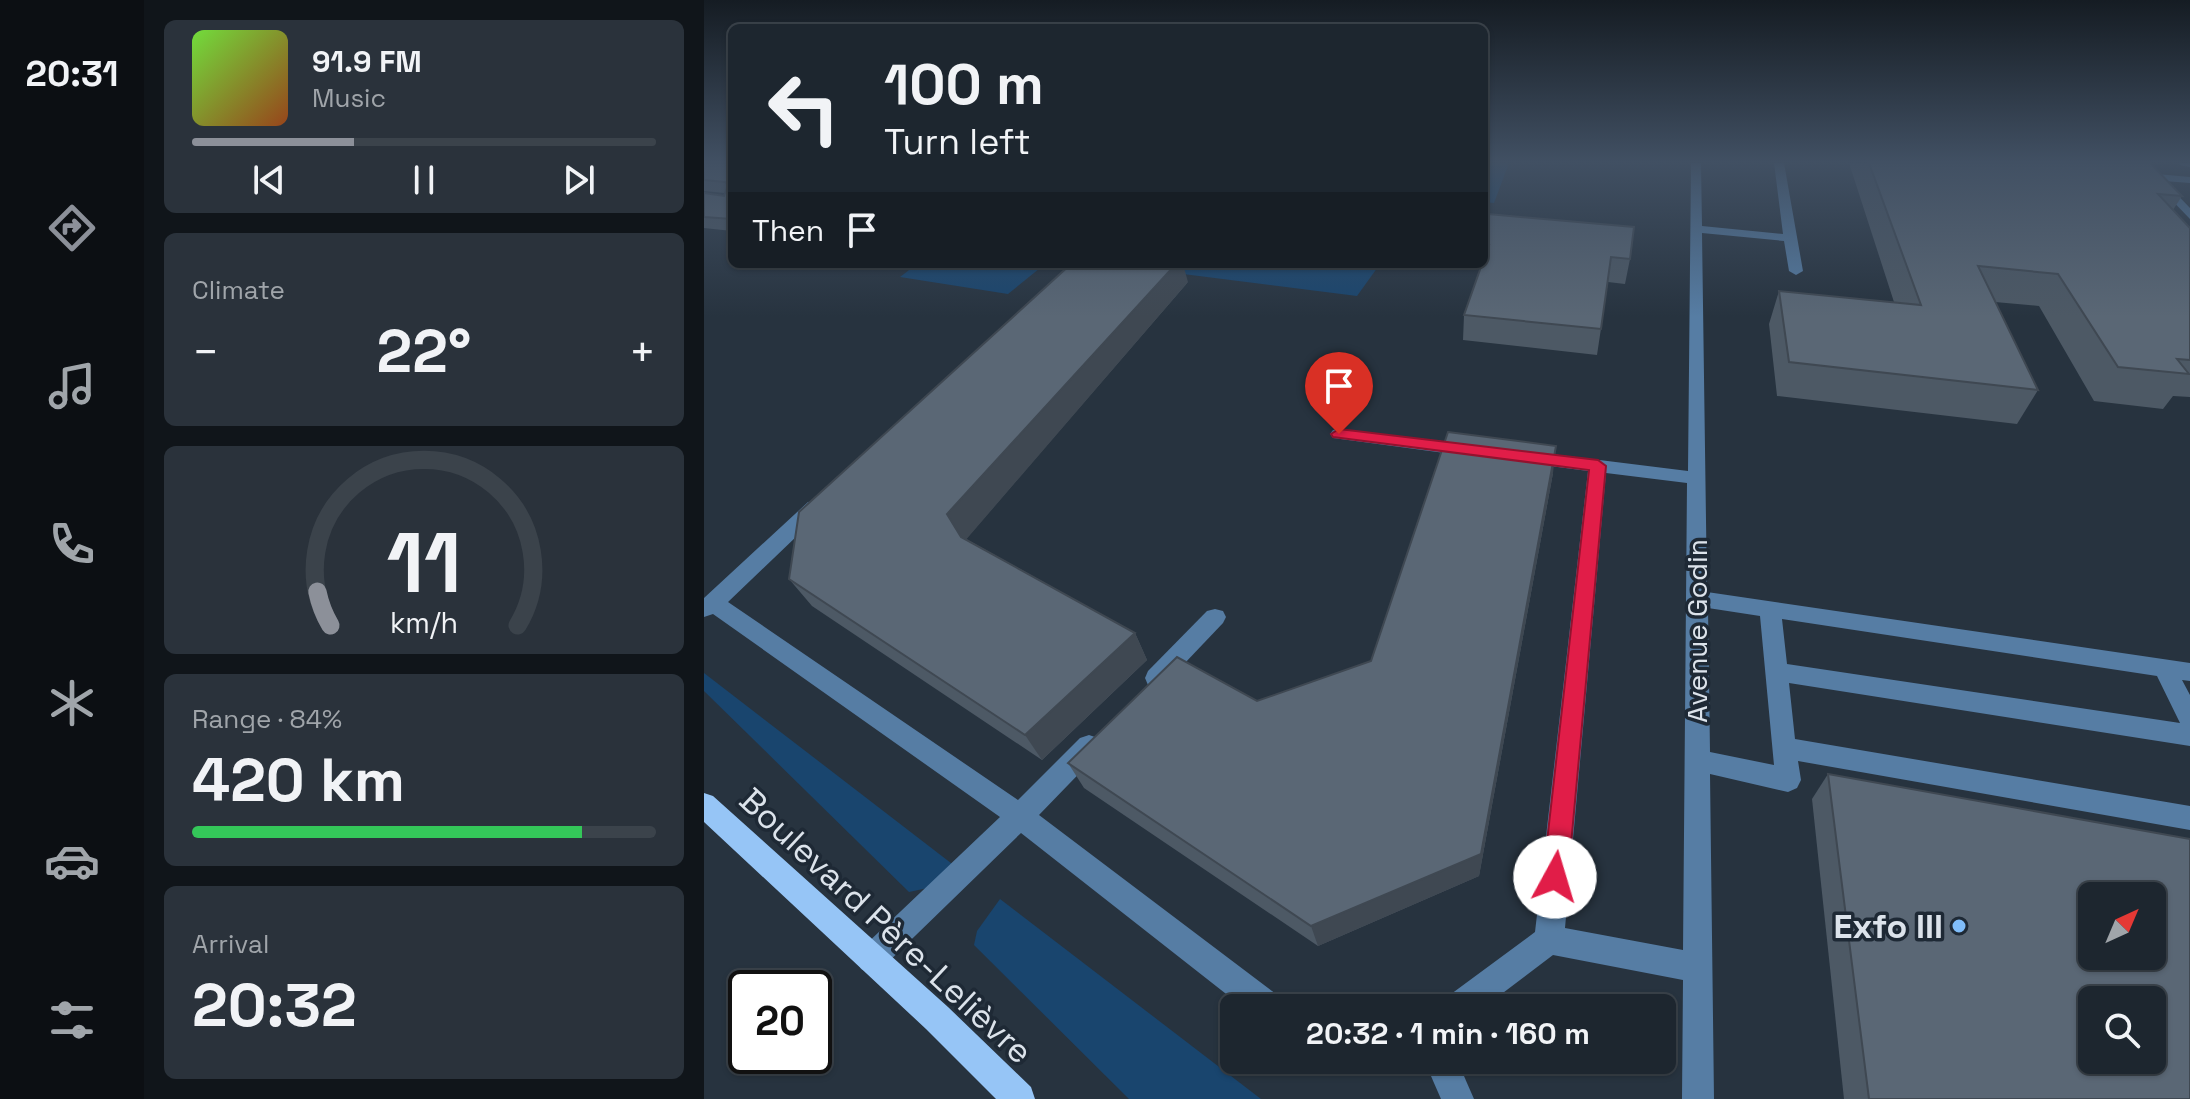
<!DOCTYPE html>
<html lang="en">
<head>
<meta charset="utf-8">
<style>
	:root { --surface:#1d262f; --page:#2a323b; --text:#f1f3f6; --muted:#a0a5aa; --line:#3b434b; --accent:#8c9099 }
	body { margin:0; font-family:"Space Grotesk",sans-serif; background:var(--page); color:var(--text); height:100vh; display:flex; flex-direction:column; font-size:30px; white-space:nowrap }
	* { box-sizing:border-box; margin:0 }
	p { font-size:26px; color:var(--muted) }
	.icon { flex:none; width:44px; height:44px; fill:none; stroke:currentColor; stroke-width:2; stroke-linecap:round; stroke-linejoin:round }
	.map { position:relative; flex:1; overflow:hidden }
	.sheet { display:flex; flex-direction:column; gap:20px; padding:20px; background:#10151a; width:560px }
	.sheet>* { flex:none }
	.guide { position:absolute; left:24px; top:24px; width:760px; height:244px; border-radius:12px; box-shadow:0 2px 6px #0004,0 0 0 2px var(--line); background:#1d262f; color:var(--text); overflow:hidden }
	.needle { width:52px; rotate:44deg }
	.controls { position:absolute; left:1374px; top:882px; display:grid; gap:16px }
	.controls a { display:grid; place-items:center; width:88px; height:88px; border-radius:12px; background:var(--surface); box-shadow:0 2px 6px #0004,0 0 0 2px var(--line); font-size:40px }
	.speed { position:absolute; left:24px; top:970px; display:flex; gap:16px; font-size:40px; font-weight:700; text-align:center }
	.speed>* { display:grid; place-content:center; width:104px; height:104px; border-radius:50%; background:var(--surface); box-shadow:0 2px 6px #0004,0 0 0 2px var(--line); line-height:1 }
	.speed .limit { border:4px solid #111; border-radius:12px; background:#fff; color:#111 }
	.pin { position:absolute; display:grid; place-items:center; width:68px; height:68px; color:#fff; margin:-82px -34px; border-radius:50% 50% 50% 0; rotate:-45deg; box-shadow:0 0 8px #0007 }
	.pin .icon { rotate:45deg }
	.me { position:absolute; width:88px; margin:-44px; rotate:6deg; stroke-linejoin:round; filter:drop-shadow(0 0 6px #0008) }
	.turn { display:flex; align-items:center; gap:28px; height:168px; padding:0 24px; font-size:36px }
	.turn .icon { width:104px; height:104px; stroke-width:2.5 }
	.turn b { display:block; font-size:56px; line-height:68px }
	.then { display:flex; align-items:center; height:76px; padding:0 24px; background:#0003; gap:16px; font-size:30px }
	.big { font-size:60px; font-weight:800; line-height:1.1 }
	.sheet .widget { flex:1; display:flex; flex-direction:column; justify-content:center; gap:12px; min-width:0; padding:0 28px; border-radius:12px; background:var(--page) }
	.sheet .dial { align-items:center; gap:0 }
	.dial svg { height:208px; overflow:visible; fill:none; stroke:var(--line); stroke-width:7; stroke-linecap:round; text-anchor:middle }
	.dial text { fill:var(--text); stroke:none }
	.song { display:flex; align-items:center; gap:24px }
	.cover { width:96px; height:96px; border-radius:12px; background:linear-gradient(135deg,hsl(100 70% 55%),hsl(20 70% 35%)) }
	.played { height:8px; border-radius:4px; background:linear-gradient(90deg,var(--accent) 35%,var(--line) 35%) }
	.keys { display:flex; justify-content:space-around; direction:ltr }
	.heat { display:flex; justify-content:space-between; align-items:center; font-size:44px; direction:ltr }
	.charge { height:12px; border-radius:6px; background:linear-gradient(90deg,#34c759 84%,var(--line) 0) }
	.trip { position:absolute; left:516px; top:994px; width:456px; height:80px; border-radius:12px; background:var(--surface); box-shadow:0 2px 6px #0004,0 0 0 2px var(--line); font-weight:800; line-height:80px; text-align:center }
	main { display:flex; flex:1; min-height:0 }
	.tab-bar { display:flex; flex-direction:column; width:144px; justify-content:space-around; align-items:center; background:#0c0f13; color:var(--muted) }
	.tab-bar .icon { width:56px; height:56px }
	.tab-bar .current { color:var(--accent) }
	.tab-bar b { font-size:36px; color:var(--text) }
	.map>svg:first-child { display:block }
	.green { fill:#19456e }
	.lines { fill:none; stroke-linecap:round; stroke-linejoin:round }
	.minor { fill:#567da4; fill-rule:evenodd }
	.major { fill:#96c5f6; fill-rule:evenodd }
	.wall { fill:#4d5965 }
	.shaded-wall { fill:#3f4852 }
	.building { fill:#5a6775; stroke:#3f4852; stroke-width:2; fill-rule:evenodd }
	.route { fill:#e11d48; stroke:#92132f; stroke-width:2 }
	.poi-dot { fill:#80bdfa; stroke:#1e2935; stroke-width:3 }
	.labels { text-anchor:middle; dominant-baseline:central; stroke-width:7; stroke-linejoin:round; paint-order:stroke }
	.street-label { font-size:28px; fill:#dce3eb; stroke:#1e2935 }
	.near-street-label { font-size:34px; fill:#dce3eb; stroke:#1e2935 }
	.near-poi-label { font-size:34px; font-weight:bold; fill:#dce3eb; stroke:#1e2935; text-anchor:end }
</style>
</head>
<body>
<main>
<nav class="tab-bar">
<b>20:31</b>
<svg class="icon current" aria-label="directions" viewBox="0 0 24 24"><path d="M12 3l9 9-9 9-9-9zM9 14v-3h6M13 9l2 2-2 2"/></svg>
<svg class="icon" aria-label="music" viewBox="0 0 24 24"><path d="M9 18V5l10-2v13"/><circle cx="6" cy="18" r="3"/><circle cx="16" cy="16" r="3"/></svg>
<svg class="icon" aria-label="phone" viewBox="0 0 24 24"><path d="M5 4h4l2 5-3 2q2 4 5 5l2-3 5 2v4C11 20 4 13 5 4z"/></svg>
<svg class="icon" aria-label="climate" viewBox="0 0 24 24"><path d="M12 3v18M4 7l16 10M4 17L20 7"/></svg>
<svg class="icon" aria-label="car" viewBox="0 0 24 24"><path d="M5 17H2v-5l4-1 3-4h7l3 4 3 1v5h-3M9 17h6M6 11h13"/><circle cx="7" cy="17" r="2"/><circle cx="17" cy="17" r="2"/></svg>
<svg class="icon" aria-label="filters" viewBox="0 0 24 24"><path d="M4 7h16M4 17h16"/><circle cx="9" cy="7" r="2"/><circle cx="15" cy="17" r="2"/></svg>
</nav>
<section class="sheet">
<div class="widget">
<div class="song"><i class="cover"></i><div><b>91.9 FM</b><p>Music</p></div></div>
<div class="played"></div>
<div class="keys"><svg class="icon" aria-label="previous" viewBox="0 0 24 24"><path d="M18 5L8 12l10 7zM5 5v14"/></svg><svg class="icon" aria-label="pause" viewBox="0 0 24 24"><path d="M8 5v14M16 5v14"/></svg><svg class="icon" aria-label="next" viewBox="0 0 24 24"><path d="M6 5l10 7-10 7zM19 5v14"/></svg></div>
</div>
<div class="widget"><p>Climate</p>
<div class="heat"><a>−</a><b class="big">22°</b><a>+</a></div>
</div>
<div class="widget dial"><svg viewBox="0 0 100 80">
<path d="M14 69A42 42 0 1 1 86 69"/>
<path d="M14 69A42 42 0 0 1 9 56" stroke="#8c9099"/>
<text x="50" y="56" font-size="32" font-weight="700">11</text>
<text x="50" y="72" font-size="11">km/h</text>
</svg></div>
<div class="widget"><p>Range · 84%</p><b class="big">420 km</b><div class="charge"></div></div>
<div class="widget"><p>Arrival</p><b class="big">20:32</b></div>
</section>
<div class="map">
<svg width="1486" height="1099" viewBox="0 0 1486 1099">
	<rect width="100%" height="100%" fill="#27333f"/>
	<!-- green -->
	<g class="green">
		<path d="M 780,163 L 805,163 L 790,203 L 780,202 Z"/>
		<path d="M 213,264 L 341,264 L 304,294 L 196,277 Z"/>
		<path d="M 400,264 L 676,264 L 653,296 Z"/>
		<path d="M 0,673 L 256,870 L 233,886 L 205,892 L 0,691 Z"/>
		<path d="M 296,899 L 557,1099 L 425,1099 L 270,945 L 273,931 Z"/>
	</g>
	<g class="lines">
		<!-- minor -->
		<g class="minor">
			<path d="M 987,163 L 997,163 L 998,226 L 1079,234 L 1070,163 L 1080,163 L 1099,271 L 1092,275 L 1085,271 L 1080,241 L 998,233 L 1003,592 L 1486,663 L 1486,681 L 1478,680 L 1486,695 L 1486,746 L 1085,683 L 1091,739 L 1486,806 L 1486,830 L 1094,761 L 1097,780 L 1093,788 L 1084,792 L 1006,774 L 1010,1099 L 978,1099 L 979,980 L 849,955 L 779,1008 L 739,1008 L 743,997 L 831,932 L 884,471 L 823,463 L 814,457 L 823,451 L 984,471 ZM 902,473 L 983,483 L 979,950 L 861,928 ZM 1004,608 L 1056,616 L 1070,765 L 1006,752 ZM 1078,619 L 1453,676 L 1476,723 L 1083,664 Z"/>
			<path d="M 1432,163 L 1443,163 L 1453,174 L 1486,177 L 1486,183 L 1460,181 L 1486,208 L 1486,219 Z"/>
			<path d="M 1475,163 L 1486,163 L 1486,167 L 1476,165 Z"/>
			<path d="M 635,429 L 763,444 L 772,450 L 763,456 L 629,438 L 626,434 L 629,430 Z"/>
			<path d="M 111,501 L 118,502 L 121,507 L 118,512 L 24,602 L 314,800 L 376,738 L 385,735 L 394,738 L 397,746 L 394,754 L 335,815 L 576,997 L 580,1008 L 540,1008 L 317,833 L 177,969 L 167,974 L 157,969 L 152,959 L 157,949 L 296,817 L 9,614 L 0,617 L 0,598 L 104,502 Z"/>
			<path d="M 511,609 L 519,611 L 522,617 L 519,623 L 460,685 L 452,688 L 444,685 L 441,678 L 444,671 L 503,611 Z"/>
			<path d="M 720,1060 L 753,1060 L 770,1099 L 737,1099 Z"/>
		</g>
		<!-- major -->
		<path class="major" d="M 0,793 L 9,796 L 244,1007 L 327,1087 L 331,1099 L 292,1099 L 222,1029 L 0,822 Z"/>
	</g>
	<!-- wall -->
	<g class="wall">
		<path d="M 0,163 L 28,163 L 28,231 L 0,228 L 0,193 L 20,196 L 21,193 L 0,191 Z"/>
		<path d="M 1145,163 L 1446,163 L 1478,196 L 1469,210 L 1486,228 L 1486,397 L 1469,396 L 1459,409 L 1390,401 L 1335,306 L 1291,302 L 1334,390 L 1313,424 L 1073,396 L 1065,324 L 1075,291 L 1190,302 Z"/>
		<path d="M 780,224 L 926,259 L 921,284 L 904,282 L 893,355 L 759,340 L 760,315 L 777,269 L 771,268 L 771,264 L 780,264 Z"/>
		<path d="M 484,282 L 262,539 L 431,633 L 443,660 L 338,760 L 108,606 L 85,579 Z"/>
		<path d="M 849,473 L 775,876 L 614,946 L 380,788 L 364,763 L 553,701 L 667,661 Z"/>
		<path d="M 1124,774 L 1486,1099 L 1140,1099 L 1108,799 Z"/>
	</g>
	<!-- shaded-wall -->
	<g class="shaded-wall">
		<path d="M 472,264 L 479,264 L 484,282 L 260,542 L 243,514 Z"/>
		<path d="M 852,446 L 849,473 L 775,876 L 614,946 L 607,926 Z"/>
		<path d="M 431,633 L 443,660 L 338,760 L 321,735 Z"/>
	</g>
	<!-- building -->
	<g class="building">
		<path d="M 0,163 L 28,163 L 28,219 L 0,217 L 0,193 L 20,196 L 24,185 L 21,182 L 0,180 Z"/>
		<path d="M 1165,163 L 1446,163 L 1478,196 L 1454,194 L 1486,228 L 1486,360 L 1473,359 L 1485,374 L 1414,367 L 1354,274 L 1274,266 L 1334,390 L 1085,362 L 1075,291 L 1217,305 Z"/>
		<path d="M 784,214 L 930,227 L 926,259 L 907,257 L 897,329 L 760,315 L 778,264 L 780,264 L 780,260 L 785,245 L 780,245 L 780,224 Z"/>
		<path d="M 367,264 L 472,264 L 243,514 L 257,537 L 431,633 L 321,735 L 85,579 L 95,512 Z"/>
		<path d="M 744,432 L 852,446 L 777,854 L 607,926 L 364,763 L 473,657 L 553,701 L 667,661 Z"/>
		<path d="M 1124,774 L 1486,839 L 1486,1099 L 1165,1099 ZM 1388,896 L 1448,896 L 1448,956 L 1388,956 ZM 1388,1000 L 1448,1000 L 1448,1060 L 1388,1060 Z"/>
	</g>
	<!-- sky -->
	<linearGradient id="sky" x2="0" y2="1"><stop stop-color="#151c23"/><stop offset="0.51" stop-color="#415063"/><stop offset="1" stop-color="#415063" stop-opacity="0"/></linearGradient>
	<rect width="1486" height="317" fill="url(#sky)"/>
	<!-- route -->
	<path class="route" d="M 635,429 L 894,460 L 902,466 L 864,877 L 860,886 L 851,890 L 842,886 L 839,877 L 885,470 L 629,437 L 627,434 Z"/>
	<!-- markers -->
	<circle class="poi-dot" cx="1255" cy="926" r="8"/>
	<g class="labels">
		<!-- street labels -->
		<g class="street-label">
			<text transform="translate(993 631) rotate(-90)">Avenue Godin</text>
		</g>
		<!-- near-street labels -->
		<g class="near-street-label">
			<text transform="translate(182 926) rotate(43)">Boulevard Père-Lelièvre</text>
		</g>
		<!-- near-poi labels -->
		<g class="near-poi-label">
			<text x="1239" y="926">Exfo III</text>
		</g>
	</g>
</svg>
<div class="controls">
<a><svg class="needle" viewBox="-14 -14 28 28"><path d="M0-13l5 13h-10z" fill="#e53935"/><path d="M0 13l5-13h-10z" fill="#a0a5aa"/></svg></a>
<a><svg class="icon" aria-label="search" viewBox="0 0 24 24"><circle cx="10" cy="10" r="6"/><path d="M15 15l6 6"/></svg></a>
</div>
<div class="speed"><div class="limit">20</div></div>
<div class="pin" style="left:635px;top:434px;background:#d93025"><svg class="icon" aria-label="arrive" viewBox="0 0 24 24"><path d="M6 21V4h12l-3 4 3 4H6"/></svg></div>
<svg class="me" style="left:851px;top:877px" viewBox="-20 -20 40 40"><circle r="19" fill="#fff"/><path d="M0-13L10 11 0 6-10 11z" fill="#e11d48"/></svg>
<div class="trip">20:32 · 1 min · 160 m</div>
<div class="guide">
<div class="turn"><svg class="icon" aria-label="left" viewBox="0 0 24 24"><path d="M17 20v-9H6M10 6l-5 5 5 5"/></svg><div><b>100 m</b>Turn left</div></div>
<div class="then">Then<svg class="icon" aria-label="arrive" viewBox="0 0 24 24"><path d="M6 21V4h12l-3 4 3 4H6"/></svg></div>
</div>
</div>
</main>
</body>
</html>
